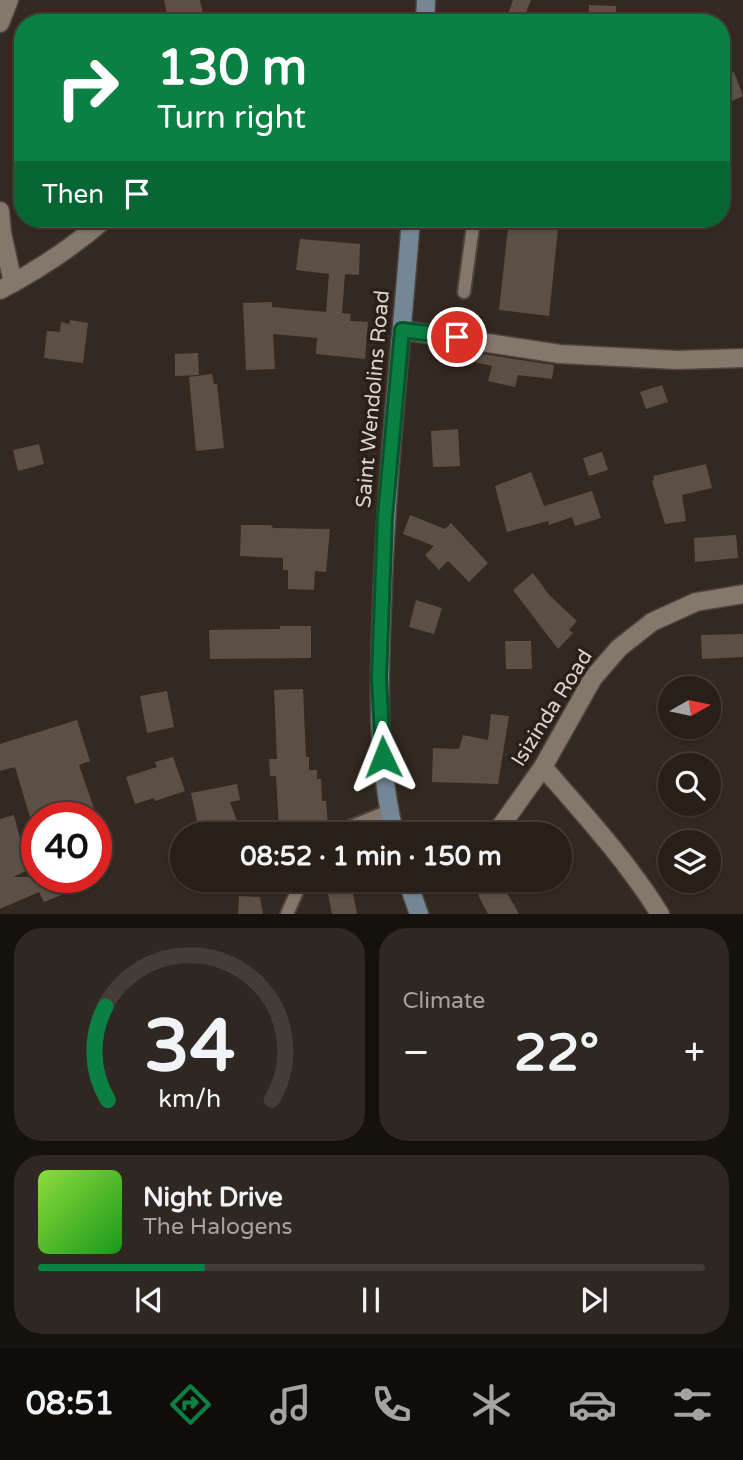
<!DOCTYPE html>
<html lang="en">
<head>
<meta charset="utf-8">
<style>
	:root { --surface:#271f18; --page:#2f2721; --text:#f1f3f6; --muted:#a4a2a2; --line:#433d37; --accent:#0b8043 }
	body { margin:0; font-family:"Varela Round",sans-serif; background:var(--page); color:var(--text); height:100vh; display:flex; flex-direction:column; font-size:26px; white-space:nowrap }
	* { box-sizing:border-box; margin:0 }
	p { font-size:23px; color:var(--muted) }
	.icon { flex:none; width:38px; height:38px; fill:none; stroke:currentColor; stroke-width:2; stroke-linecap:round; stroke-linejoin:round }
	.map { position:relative; height:914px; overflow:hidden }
	.panel { display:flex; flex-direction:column; gap:14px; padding:14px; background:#15110d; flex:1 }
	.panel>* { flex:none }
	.hud { position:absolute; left:14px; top:14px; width:716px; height:214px; border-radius:28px; box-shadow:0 2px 5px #0004,0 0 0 2px var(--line); background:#0b8043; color:#fff; overflow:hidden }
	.needle { width:46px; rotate:81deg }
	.buttons { position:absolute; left:658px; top:676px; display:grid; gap:14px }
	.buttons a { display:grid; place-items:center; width:63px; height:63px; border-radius:50%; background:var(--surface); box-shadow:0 2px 5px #0004,0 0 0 2px var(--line); font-size:35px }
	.speed { position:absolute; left:21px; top:802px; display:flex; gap:14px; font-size:35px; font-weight:700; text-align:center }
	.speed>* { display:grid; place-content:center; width:91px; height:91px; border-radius:50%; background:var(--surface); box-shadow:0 2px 5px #0004,0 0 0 2px var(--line); line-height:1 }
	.speed .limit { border:10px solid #d22; background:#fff; color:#111 }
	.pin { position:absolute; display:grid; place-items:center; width:60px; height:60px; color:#fff; margin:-30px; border:4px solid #fff; border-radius:50%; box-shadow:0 2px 7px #0007 }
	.me { position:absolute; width:77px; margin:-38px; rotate:358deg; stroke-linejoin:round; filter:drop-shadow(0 0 5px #0008) }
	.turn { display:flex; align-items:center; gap:24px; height:147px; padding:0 28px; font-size:32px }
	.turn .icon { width:91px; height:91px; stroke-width:2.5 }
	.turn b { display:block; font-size:49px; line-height:60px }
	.then { display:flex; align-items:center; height:66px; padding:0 28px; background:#0003; gap:14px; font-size:26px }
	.big { font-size:52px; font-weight:700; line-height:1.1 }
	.panel .widget { flex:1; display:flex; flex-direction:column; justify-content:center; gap:10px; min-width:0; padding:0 24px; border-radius:28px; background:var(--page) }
	.panel .dial { align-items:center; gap:0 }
	.dial svg { height:182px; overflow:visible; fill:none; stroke:var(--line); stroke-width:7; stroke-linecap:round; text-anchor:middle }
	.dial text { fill:var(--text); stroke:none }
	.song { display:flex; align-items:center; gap:21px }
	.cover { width:84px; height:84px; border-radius:10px; background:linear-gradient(135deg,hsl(90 70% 55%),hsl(120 70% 35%)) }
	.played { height:7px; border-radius:4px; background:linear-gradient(90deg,var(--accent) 25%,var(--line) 25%) }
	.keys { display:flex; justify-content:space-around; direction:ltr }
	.heat { display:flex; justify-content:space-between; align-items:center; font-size:38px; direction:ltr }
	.panel .tiles { flex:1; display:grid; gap:14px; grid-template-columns:1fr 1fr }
	.widget:last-child { grid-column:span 2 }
	.trip { position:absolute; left:170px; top:822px; width:402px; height:70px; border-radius:35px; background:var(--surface); box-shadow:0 2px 5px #0004,0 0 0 2px var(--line); font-weight:700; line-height:70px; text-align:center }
	.menu { display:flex; height:112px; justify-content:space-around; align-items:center; background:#100c0a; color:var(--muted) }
	.menu .icon { width:49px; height:49px }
	.menu .current { color:var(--accent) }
	.menu b { font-size:32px; color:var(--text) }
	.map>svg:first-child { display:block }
	.building { fill:#5c5046 }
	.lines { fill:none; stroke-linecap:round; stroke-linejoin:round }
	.lane-casing { stroke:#4e443d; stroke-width:16 }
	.street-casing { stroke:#4e443d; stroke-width:21 }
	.secondary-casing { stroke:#4e443d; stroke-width:21 }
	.lane { stroke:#84776c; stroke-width:12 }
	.street { stroke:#84776c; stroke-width:18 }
	.secondary { stroke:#738794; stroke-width:18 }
	.route-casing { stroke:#07532c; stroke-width:18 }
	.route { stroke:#0b8043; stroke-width:12 }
	.labels { text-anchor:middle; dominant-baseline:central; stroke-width:7; stroke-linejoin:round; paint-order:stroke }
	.street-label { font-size:21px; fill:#dbd3ce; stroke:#2a2017 }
</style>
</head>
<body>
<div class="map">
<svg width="743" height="914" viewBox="0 0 743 914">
	<rect width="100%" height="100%" fill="#342920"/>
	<!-- building -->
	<g class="building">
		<path d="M 164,0 L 200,0 L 205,23 L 169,23 Z"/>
		<path d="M 513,0 L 531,0 L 523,20 L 508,14 Z"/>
		<path d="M 589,5 L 616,6 L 616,23 L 589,23 Z"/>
		<path d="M 734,72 L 743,96 L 721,106 L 721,77 Z"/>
		<path d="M 509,219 L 559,219 L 549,316 L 499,310 Z"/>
		<path d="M 300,239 L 360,244 L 359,275 L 345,274 L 342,313 L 351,314 L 350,321 L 368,322 L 365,359 L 316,354 L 317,338 L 273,334 L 275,369 L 246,370 L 243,303 L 272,302 L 272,307 L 326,312 L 329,274 L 296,270 Z"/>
		<path d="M 70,320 L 88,323 L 83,363 L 44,358 L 47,331 L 60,332 L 61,322 L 69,324 Z"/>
		<path d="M 198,353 L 199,375 L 175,376 L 175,354 Z"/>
		<path d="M 476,353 L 554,365 L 552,379 L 518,375 L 515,387 L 488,381 L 492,366 L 474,362 Z"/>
		<path d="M 212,374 L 214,384 L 217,384 L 224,448 L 196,451 L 189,377 Z"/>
		<path d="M 662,385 L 668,402 L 646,409 L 640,392 Z"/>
		<path d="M 458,429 L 460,466 L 433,467 L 431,431 Z"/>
		<path d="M 39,444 L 44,464 L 18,471 L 13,450 Z"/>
		<path d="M 602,452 L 608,470 L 589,476 L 583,458 Z"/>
		<path d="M 706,464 L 712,488 L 682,495 L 686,521 L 665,524 L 652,481 L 654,480 L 653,476 Z"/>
		<path d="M 531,472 L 544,506 L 592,491 L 601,518 L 575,526 L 572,517 L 549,525 L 548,521 L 507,532 L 495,486 Z"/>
		<path d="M 410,515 L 445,529 L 451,523 L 488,563 L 469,582 L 448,561 L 439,570 L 425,555 L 434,546 L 403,534 Z"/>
		<path d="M 241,525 L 271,525 L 273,528 L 330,529 L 326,572 L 315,571 L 314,590 L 288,589 L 288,570 L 283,570 L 283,558 L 240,556 Z"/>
		<path d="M 736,535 L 738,558 L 695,562 L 694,538 Z"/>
		<path d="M 533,573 L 550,596 L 577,621 L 569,630 L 573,633 L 558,649 L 513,590 Z"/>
		<path d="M 416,600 L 442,608 L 434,634 L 409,627 Z"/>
		<path d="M 280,626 L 311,626 L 311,658 L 210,659 L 209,630 L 280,629 Z"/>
		<path d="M 743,634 L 743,657 L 702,659 L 701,635 Z"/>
		<path d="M 505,641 L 531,641 L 532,669 L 506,669 Z"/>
		<path d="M 303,689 L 306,757 L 309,757 L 309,770 L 317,770 L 317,779 L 321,779 L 322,801 L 326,801 L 328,825 L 279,827 L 276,776 L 270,776 L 269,759 L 277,759 L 274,690 Z"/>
		<path d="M 167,691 L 174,727 L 147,733 L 140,696 Z"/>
		<path d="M 491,714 L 509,716 L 498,784 L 432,782 L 433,748 L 459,749 L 463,735 L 488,740 Z"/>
		<path d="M 77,720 L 90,761 L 79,765 L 97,817 L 30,817 L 15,767 L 0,771 L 0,744 Z"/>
		<path d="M 173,757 L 185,791 L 155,801 L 154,798 L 135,804 L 126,777 L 157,767 L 155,762 Z"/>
		<path d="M 237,784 L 240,800 L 230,802 L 242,835 L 200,835 L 191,793 Z"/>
		<path d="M 14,815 L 28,870 L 13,877 L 91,877 L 62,889 L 64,894 L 44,902 L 39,892 L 0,909 L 0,819 Z"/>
		<path d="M 501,882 L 519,914 L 488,914 L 478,895 Z"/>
		<path d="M 352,889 L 357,914 L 332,914 L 328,894 Z"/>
		<path d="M 239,896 L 260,897 L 263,914 L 238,914 Z"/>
	</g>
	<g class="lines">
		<!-- lane casing -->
		<g class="lane-casing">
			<g id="lane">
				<path d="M 464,292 L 474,219"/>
				<path d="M 337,835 L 345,829 L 389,811"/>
				<path d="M 287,914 L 302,880"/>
			</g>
		</g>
		<!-- street casing -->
		<g class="street-casing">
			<g id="street">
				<path d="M 0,23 L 9,0"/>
				<path d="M 0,211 L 2,233 L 13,283"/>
				<path d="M 0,290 C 38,270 72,248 105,219"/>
				<path d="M 402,330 L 560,354 L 677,360 L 743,358"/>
				<path d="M 543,767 C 584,814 627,861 660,914"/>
				<path d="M 490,835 L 501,826 L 543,767 L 593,678 L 619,648 L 652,622 L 696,602 L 743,594"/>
			</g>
		</g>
		<!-- secondary casing -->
		<g class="secondary-casing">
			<g id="secondary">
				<path d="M 425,23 L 426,0"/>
				<path d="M 395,835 C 376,761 379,682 382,607 C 386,477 401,348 411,219"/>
				<path d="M 407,880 L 419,914"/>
			</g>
		</g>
		<!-- lane -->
		<use href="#lane" class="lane"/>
		<!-- street -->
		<use href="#street" class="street"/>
		<!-- secondary -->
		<use href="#secondary" class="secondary"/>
	</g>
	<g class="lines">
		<!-- route casing -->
		<g class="route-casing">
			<path id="route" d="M 383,757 L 379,678 L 385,517 L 402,330 L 457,337"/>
		</g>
		<!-- route -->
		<use href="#route" class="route"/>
	</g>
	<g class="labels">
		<!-- street labels -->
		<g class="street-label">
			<text transform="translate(373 399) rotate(-85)">Saint Wendolins Road</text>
			<text transform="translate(552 708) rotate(-58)">Isizinda Road</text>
		</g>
	</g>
</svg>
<div class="buttons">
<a><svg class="needle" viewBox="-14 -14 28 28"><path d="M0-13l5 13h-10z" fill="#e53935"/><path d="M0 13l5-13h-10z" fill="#a4a2a2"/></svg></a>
<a><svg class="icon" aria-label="search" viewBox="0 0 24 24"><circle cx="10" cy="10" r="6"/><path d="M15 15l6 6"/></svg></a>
<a><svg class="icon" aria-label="layers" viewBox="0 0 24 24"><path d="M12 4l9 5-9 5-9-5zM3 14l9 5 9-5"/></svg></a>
</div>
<div class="speed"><div class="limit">40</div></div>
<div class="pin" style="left:457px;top:337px;background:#d93025"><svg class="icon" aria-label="arrive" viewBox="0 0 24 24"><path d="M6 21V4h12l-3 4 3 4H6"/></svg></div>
<svg class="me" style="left:383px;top:757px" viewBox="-20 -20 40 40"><path d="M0-17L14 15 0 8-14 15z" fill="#0b8043" stroke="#fff" stroke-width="4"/></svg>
<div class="trip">08:52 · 1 min · 150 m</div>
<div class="hud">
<div class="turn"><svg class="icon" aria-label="right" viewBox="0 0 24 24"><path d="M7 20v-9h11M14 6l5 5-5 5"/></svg><div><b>130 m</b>Turn right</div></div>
<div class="then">Then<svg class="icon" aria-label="arrive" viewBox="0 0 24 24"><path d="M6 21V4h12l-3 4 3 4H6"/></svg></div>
</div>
</div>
<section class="panel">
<div class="tiles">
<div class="widget dial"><svg viewBox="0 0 100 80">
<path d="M14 69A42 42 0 1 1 86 69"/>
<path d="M14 69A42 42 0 0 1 13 28" stroke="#0b8043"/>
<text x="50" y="56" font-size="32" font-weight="700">34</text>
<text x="50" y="72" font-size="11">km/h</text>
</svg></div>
<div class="widget"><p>Climate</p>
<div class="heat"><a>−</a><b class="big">22°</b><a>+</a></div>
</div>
<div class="widget">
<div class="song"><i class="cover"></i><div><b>Night Drive</b><p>The Halogens</p></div></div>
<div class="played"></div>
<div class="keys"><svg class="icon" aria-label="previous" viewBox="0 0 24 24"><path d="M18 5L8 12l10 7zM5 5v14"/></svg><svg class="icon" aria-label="pause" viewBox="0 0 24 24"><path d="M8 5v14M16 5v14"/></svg><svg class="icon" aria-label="next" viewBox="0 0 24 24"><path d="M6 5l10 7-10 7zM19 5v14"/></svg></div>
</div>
</div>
</section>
<nav class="menu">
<b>08:51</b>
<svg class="icon current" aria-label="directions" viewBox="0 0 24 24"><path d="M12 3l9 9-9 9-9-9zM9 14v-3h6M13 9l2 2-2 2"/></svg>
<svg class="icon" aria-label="music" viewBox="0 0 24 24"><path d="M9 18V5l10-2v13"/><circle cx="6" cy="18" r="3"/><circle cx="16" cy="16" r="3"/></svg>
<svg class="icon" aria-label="phone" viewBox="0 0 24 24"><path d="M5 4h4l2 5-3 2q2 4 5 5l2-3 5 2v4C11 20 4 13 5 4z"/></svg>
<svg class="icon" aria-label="climate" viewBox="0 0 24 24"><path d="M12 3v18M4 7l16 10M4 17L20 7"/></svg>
<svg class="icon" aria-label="car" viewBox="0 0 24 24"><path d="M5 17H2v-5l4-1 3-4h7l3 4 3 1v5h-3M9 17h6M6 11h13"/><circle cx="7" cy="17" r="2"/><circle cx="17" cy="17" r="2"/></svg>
<svg class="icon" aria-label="filters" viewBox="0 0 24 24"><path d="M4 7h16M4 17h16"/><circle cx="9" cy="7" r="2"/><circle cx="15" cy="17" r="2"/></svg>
</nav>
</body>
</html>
